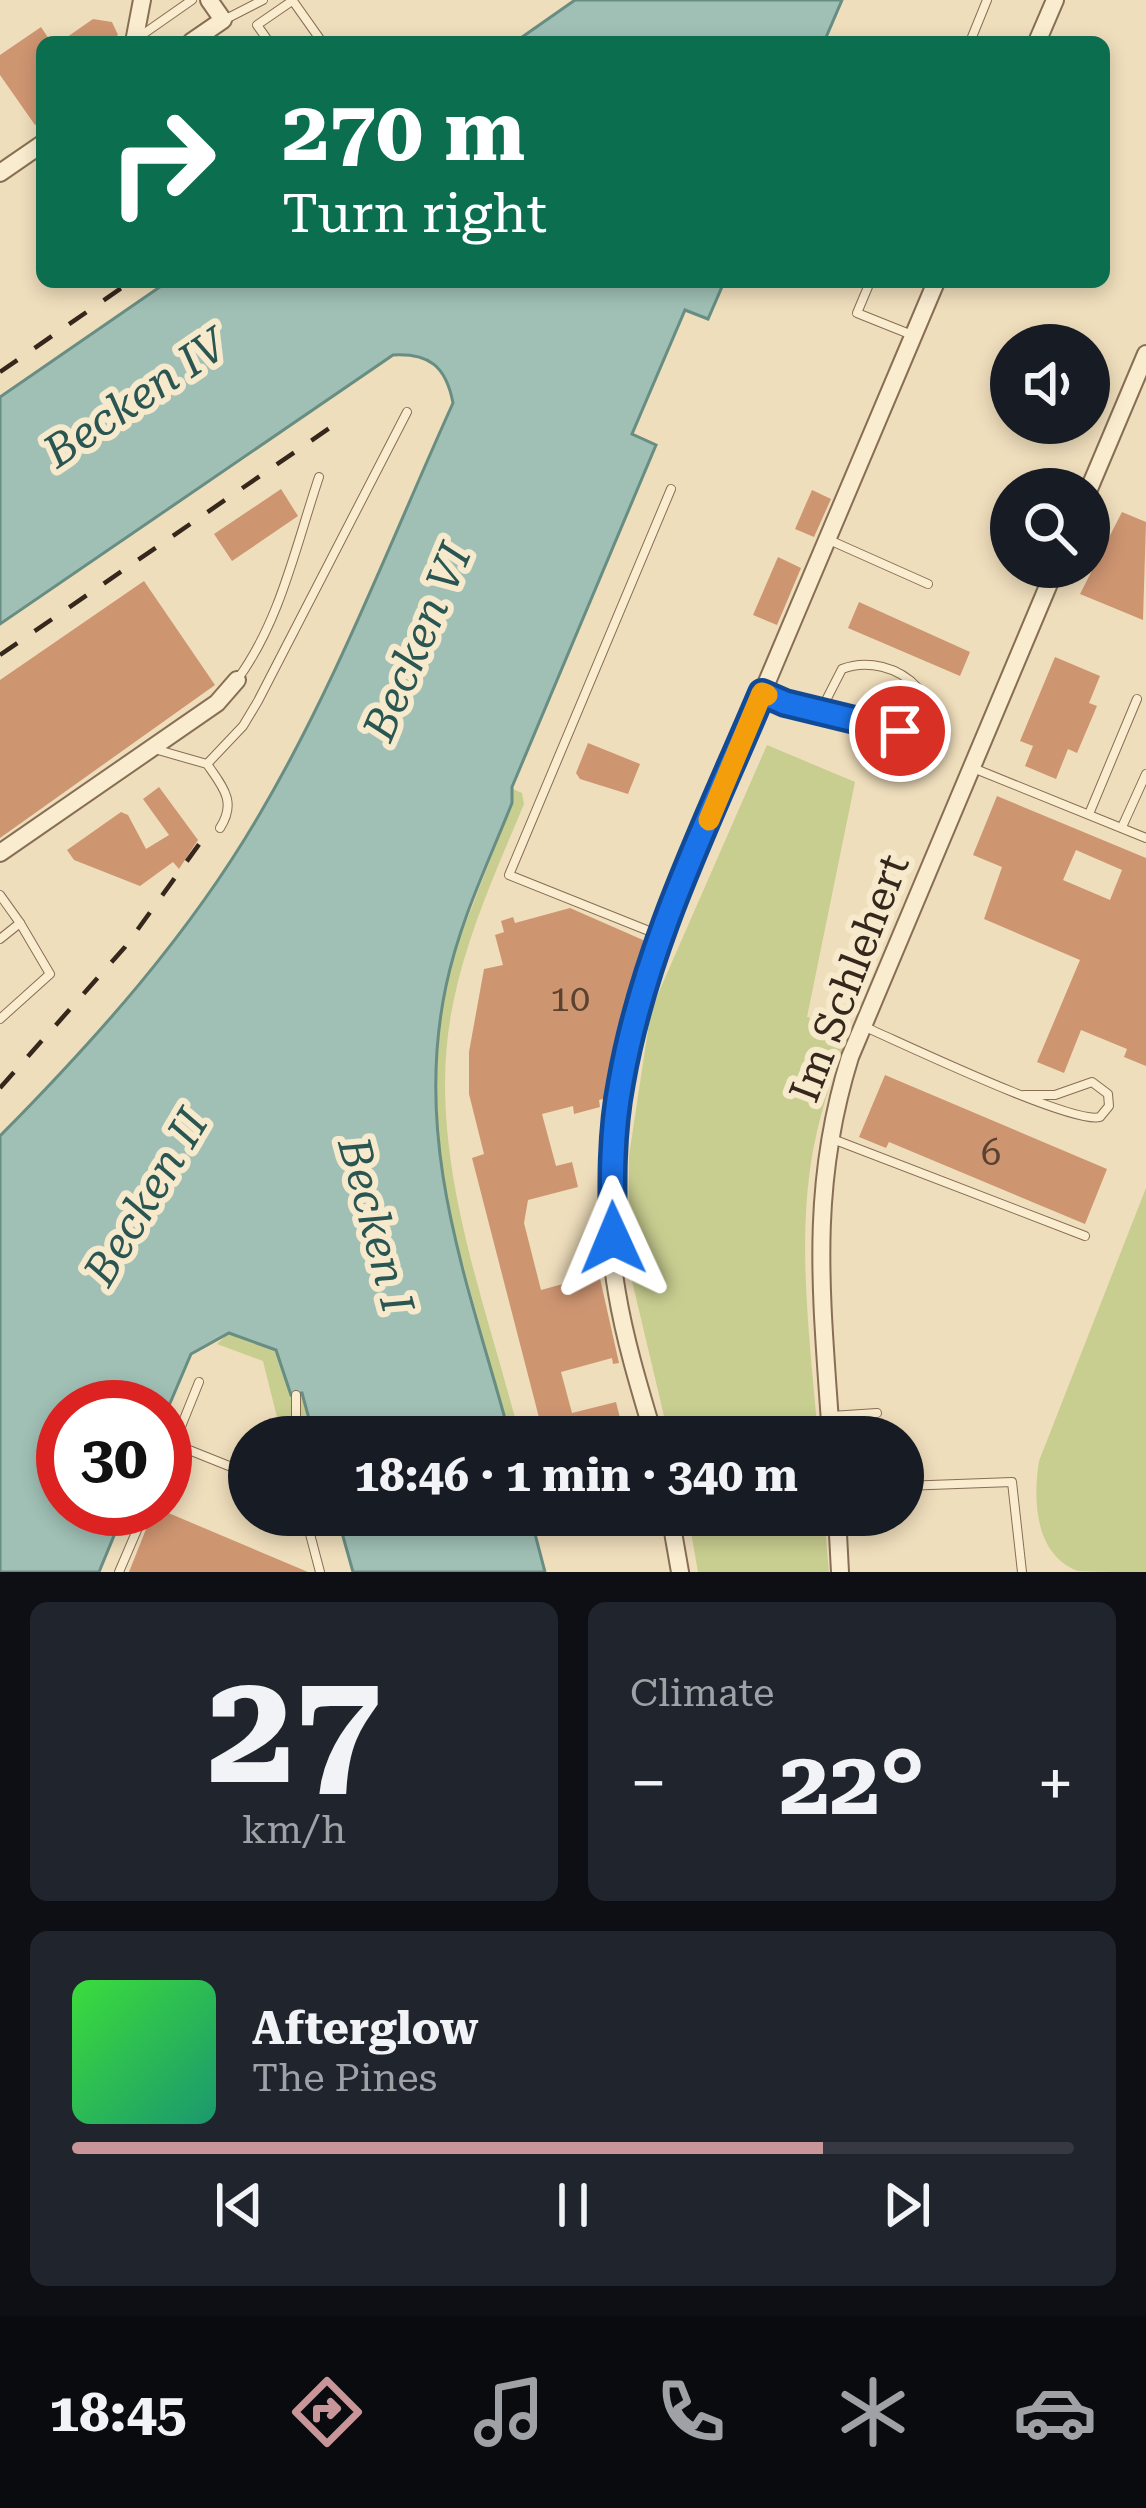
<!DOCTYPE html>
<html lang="en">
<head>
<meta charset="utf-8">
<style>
	:root { --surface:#171b24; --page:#20242c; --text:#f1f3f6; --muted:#9ea1a6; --line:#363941; --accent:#c89699 }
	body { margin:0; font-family:"Roboto Serif",serif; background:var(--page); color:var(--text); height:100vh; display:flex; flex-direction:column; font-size:45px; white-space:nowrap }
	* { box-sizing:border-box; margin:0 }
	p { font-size:39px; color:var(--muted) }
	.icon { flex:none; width:66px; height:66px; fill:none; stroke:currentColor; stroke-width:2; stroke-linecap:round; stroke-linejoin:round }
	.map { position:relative; height:1572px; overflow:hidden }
	.side { display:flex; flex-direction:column; gap:30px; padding:30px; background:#0d0f14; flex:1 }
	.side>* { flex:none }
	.hud { position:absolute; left:36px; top:36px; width:1074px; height:252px; border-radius:18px; box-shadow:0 6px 18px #0003; background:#0b6e4f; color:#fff; overflow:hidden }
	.fabs { position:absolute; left:990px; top:324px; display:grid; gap:24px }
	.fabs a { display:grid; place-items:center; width:120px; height:120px; border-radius:50%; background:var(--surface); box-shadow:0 6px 18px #0003; font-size:60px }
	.speed { position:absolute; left:36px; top:1380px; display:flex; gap:24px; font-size:60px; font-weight:700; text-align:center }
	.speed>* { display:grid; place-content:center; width:156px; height:156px; border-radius:50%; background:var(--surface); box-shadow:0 6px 18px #0003; line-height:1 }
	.speed .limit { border:18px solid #d22; background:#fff; color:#111 }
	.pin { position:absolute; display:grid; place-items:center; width:102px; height:102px; color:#fff; margin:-51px; border:6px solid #fff; border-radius:50%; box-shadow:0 3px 12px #0007 }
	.me { position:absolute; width:132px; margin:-66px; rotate:359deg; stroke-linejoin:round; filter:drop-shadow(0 0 9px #0008) }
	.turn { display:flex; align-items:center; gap:42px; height:252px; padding:0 48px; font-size:54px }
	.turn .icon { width:156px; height:156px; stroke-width:2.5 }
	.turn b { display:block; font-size:84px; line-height:102px }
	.big { font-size:90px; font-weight:700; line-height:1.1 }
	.side .tile { flex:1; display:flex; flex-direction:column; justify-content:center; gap:18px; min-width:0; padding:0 42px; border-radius:18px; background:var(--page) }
	.side .dial { align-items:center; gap:0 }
	.dial b { font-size:156px; line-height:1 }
	.song { display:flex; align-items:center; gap:36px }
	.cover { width:144px; height:144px; border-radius:18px; background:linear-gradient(135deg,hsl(120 70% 55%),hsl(160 70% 35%)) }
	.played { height:12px; border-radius:6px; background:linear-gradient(90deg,var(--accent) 75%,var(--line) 75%) }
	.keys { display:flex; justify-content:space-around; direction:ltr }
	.heat { display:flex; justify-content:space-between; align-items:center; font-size:66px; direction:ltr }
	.side .tiles { flex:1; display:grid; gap:30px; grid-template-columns:1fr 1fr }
	.tile:last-child { grid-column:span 2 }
	.trip { position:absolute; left:228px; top:1416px; width:696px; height:120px; border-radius:60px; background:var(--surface); box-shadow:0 6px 18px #0003; font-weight:700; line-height:120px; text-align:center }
	.menu { display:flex; height:192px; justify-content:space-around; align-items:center; background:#090b0e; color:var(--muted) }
	.menu .icon { width:84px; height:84px }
	.menu .current { color:var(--accent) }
	.menu b { font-size:54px; color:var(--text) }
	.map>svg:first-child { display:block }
	.green { fill:#c8cd90 }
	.water { fill:#a0c0b5; stroke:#688d83; stroke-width:3 }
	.building { fill:#ce9571; fill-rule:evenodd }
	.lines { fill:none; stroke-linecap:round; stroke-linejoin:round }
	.service-casing { stroke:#876e55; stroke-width:10 }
	.minor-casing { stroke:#876e55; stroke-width:20 }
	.service { stroke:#faeccf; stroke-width:8 }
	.minor { stroke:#faeccf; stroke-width:16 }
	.rail { stroke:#35271b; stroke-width:4.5; stroke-dasharray:21 21; stroke-linecap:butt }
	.route-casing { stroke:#114b97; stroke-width:30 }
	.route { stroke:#1a73e8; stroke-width:21 }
	.slow { stroke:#f59e0b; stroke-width:21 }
	.labels { text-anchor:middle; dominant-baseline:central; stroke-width:12; stroke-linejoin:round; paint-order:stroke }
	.number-label { font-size:36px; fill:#5b4230 }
	.street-label { font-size:42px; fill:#35271b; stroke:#f6e9cc }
	.water-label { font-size:45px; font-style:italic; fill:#295652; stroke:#f6e9cc }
</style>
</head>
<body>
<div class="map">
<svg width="1146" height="1572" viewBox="0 0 1146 1572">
	<rect width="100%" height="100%" fill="#efdebc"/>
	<!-- green -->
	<g class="green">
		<path d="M 767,745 L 855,782 L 807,1017 L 850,1027 C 833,1074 817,1119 810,1169 C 798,1256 811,1350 818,1437 L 669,1437 L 628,1264 L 629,1156 L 651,1010 Z"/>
		<path d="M 513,789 L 522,793 L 524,804 C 497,869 467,934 453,1004 C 423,1147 485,1299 520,1437 L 510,1437 L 440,1179 L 434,1086 L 440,1017 L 453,956 L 512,803 Z"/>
		<path d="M 1146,1188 L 1146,1572 C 1127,1572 1096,1572 1078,1571 C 1034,1555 1033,1498 1039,1461 Z"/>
		<path d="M 229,1333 L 276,1349 L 290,1394 L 301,1393 L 314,1437 L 282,1437 L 263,1361 L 217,1344 Z"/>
		<path d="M 688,1515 L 824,1515 L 829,1572 L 698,1572 Z"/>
	</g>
	<!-- water -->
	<g class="water">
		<path d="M 575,0 L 842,0 L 824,42 L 515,42 Z"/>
		<path d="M 167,282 L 724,282 L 708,319 L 685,310 L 632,434 L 656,445 L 512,787 L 512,803 C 488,863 459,923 446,986 C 412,1146 469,1284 510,1437 L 314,1437 L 302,1393 L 291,1395 L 276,1350 L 229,1333 L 191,1354 L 165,1415 L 165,1407 L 63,1407 L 63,1509 L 125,1509 L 99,1572 L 0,1572 L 0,1136 C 96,1039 189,935 258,817 C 336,685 390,542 453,403 C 446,366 429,353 393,355 L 0,624 L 0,397 Z"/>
		<path d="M 337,1515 L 530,1515 L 545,1572 L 353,1572 Z"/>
	</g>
	<!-- building -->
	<g class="building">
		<path d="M 93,19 L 112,22 L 118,35 L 107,42 L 60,42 Z"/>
		<path d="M 41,27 L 51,42 L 42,42 L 42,120 L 35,125 L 0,75 L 0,55 Z"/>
		<path d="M 281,489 L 298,516 L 232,561 L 214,534 Z"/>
		<path d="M 812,490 L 831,499 L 814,537 L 795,529 Z"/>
		<path d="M 1122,512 L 1146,522 L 1143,620 L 1080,594 Z"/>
		<path d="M 778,557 L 801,568 L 777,625 L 753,615 Z"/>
		<path d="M 144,581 L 215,685 L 0,838 L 0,680 Z"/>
		<path d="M 859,602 L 970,652 L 960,676 L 848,628 Z"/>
		<path d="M 1055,657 L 1100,676 L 1089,703 L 1097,706 L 1077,753 L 1068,749 L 1056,779 L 1025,766 L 1033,746 L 1020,741 Z"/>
		<path d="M 588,743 L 640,764 L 628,794 L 580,779 L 576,773 Z"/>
		<path d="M 159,787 L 198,840 L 179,869 L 173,862 L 140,886 L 74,860 L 67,850 L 121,812 L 128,815 L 146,849 L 169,835 L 143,799 Z"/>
		<path d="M 997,796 L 1146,858 L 1146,1066 L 1124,1057 L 1127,1049 L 1081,1030 L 1064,1073 L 1037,1062 L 1080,960 L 984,919 L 1002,867 L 973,855 ZM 1076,850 L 1122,870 L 1110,900 L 1063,880 Z"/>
		<path d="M 570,908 L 643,940 L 642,950 L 606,1098 L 599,1100 L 600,1107 L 574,1114 L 573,1106 L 542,1114 L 556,1166 L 572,1162 L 578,1187 L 528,1200 L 524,1223 L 541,1290 L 599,1274 L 619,1363 L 613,1364 L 612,1358 L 561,1372 L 572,1413 L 616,1402 L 624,1434 L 612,1437 L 544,1437 L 472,1158 L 484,1154 L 469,1094 L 469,1052 L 484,969 L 503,965 L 495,935 L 504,932 L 501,921 L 513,917 L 515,923 Z"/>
		<path d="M 885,1075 L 1107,1169 L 1085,1224 L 889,1142 L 886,1148 L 859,1137 Z"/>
		<path d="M 154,1509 L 159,1509 L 308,1572 L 129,1572 Z"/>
	</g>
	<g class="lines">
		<!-- service casing -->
		<g class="service-casing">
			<g id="service">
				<path d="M 293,1 L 322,42"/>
				<path d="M 224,20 L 263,0"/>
				<path d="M 139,37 L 192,0"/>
				<path d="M 269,42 L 257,25 L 292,1"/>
				<path d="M 970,42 L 987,0"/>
				<path d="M 870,282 L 857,313 L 912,335"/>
				<path d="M 827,539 L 928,584"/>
				<path d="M 237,680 C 280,622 296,545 319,477"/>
				<path d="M 764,694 L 900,731 L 909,723 L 918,688 C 899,667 867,659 842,669 L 820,712"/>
				<path d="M 158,750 L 207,764 C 223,787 237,802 220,828"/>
				<path d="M 207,764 L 243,726 L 258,701 L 407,412"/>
				<path d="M 973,768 L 1146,838"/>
				<path d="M 1089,814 L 1137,699"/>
				<path d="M 1122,827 L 1146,774"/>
				<path d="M 0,895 L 20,923 L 0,939"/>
				<path d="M 659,935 L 509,875 L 671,489"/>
				<path d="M 0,1019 L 50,974 L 20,923"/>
				<path d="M 865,1027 C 902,1043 1073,1125 1100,1117 L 1109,1106 L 1108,1094 L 1092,1082 L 1055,1095 L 1024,1095"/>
				<path d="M 830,1138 L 1085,1236"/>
				<path d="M 199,1382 L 174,1444 L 249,1474"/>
				<path d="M 831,1416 L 877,1413"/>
				<path d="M 296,1437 L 296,1395"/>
				<path d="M 165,1465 L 174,1444"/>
				<path d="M 903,1486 L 1012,1482 L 1022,1572"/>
				<path d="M 305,1515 L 320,1572"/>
				<path d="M 119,1572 L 146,1509"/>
			</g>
		</g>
		<!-- minor casing -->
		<g class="minor-casing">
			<g id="minor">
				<path d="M 134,42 L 142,0"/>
				<path d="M 191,42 L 223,20 L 209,0"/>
				<path d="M 1037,42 L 1055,0"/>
				<path d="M 0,173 L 42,144"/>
				<path d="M 1089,489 L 1146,354"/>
				<path d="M 0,853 L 217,703 L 237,680"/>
				<path d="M 654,1437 C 640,1390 625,1341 617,1293 C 596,1173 623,1048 660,935 L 936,282"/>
				<path d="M 831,1437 C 822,1299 808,1192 850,1057 L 1056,567"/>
				<path d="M 670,1515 L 680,1572"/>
				<path d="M 837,1515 L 840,1572"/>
			</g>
		</g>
		<!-- service -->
		<use href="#service" class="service"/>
		<!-- minor -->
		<use href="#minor" class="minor"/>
		<!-- rail -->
		<g class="rail">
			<path d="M 0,372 L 130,282"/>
			<path d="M 0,655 L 334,425"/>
			<path d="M 0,1088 L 125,947 L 200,843"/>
		</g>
	</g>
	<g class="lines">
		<!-- route casing -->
		<g class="route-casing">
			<path id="route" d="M 613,1238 C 612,1185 611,1133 621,1082 C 645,945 709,819 762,693 L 785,703 L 900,731"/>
		</g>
		<!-- route -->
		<use href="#route" class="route"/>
		<!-- slow -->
		<path class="slow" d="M 709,820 L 762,693 L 767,695"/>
	</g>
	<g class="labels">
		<!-- number labels -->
		<g class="number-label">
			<text x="570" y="999">10</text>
			<text x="991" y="1153">6</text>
		</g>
		<!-- street labels -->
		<g class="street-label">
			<text transform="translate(849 978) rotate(-69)">Im Schlehert</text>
		</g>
		<!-- water labels -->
		<g class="water-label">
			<text transform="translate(135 398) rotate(-34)">Becken IV</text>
			<text transform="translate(417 642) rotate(-67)">Becken VI</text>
			<text transform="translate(146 1197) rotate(-59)">Becken II</text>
			<text transform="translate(376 1225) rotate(75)">Becken I</text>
		</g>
	</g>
</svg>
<div class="fabs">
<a><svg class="icon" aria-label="sound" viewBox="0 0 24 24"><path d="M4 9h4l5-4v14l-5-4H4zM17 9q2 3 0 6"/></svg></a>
<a><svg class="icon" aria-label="search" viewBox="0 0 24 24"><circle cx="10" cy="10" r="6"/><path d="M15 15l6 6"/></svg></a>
</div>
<div class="speed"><div class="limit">30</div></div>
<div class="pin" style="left:900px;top:731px;background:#d93025"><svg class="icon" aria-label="arrive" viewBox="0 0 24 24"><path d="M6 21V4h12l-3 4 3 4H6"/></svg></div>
<svg class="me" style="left:613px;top:1238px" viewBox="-20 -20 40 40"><path d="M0-17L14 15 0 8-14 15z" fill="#1a73e8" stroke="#fff" stroke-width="4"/></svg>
<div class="trip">18:46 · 1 min · 340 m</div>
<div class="hud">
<div class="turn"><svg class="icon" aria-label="right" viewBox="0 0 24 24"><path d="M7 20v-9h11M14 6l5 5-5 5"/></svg><div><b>270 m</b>Turn right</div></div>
</div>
</div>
<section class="side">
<div class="tiles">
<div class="tile dial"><b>27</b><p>km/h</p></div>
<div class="tile"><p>Climate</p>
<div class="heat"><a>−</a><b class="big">22°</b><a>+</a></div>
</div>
<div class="tile">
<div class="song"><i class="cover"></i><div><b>Afterglow</b><p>The Pines</p></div></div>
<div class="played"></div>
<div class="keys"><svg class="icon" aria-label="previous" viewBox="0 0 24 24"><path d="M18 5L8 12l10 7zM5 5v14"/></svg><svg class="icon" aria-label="pause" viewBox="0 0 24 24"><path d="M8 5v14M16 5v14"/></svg><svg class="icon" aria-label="next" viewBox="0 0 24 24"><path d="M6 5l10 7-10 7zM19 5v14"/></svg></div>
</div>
</div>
</section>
<nav class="menu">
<b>18:45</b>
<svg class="icon current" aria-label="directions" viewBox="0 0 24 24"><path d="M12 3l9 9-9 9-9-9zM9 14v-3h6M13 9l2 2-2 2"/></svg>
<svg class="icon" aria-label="music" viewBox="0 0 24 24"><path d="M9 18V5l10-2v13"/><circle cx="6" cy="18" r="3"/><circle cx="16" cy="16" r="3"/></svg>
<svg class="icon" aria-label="phone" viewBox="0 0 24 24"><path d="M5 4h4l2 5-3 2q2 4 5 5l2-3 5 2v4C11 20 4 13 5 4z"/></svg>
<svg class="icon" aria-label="climate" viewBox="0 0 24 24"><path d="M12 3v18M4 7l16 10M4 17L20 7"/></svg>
<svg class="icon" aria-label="car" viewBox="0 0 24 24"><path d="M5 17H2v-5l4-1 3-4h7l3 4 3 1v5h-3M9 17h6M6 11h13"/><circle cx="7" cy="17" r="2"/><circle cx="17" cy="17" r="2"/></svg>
</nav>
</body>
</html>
